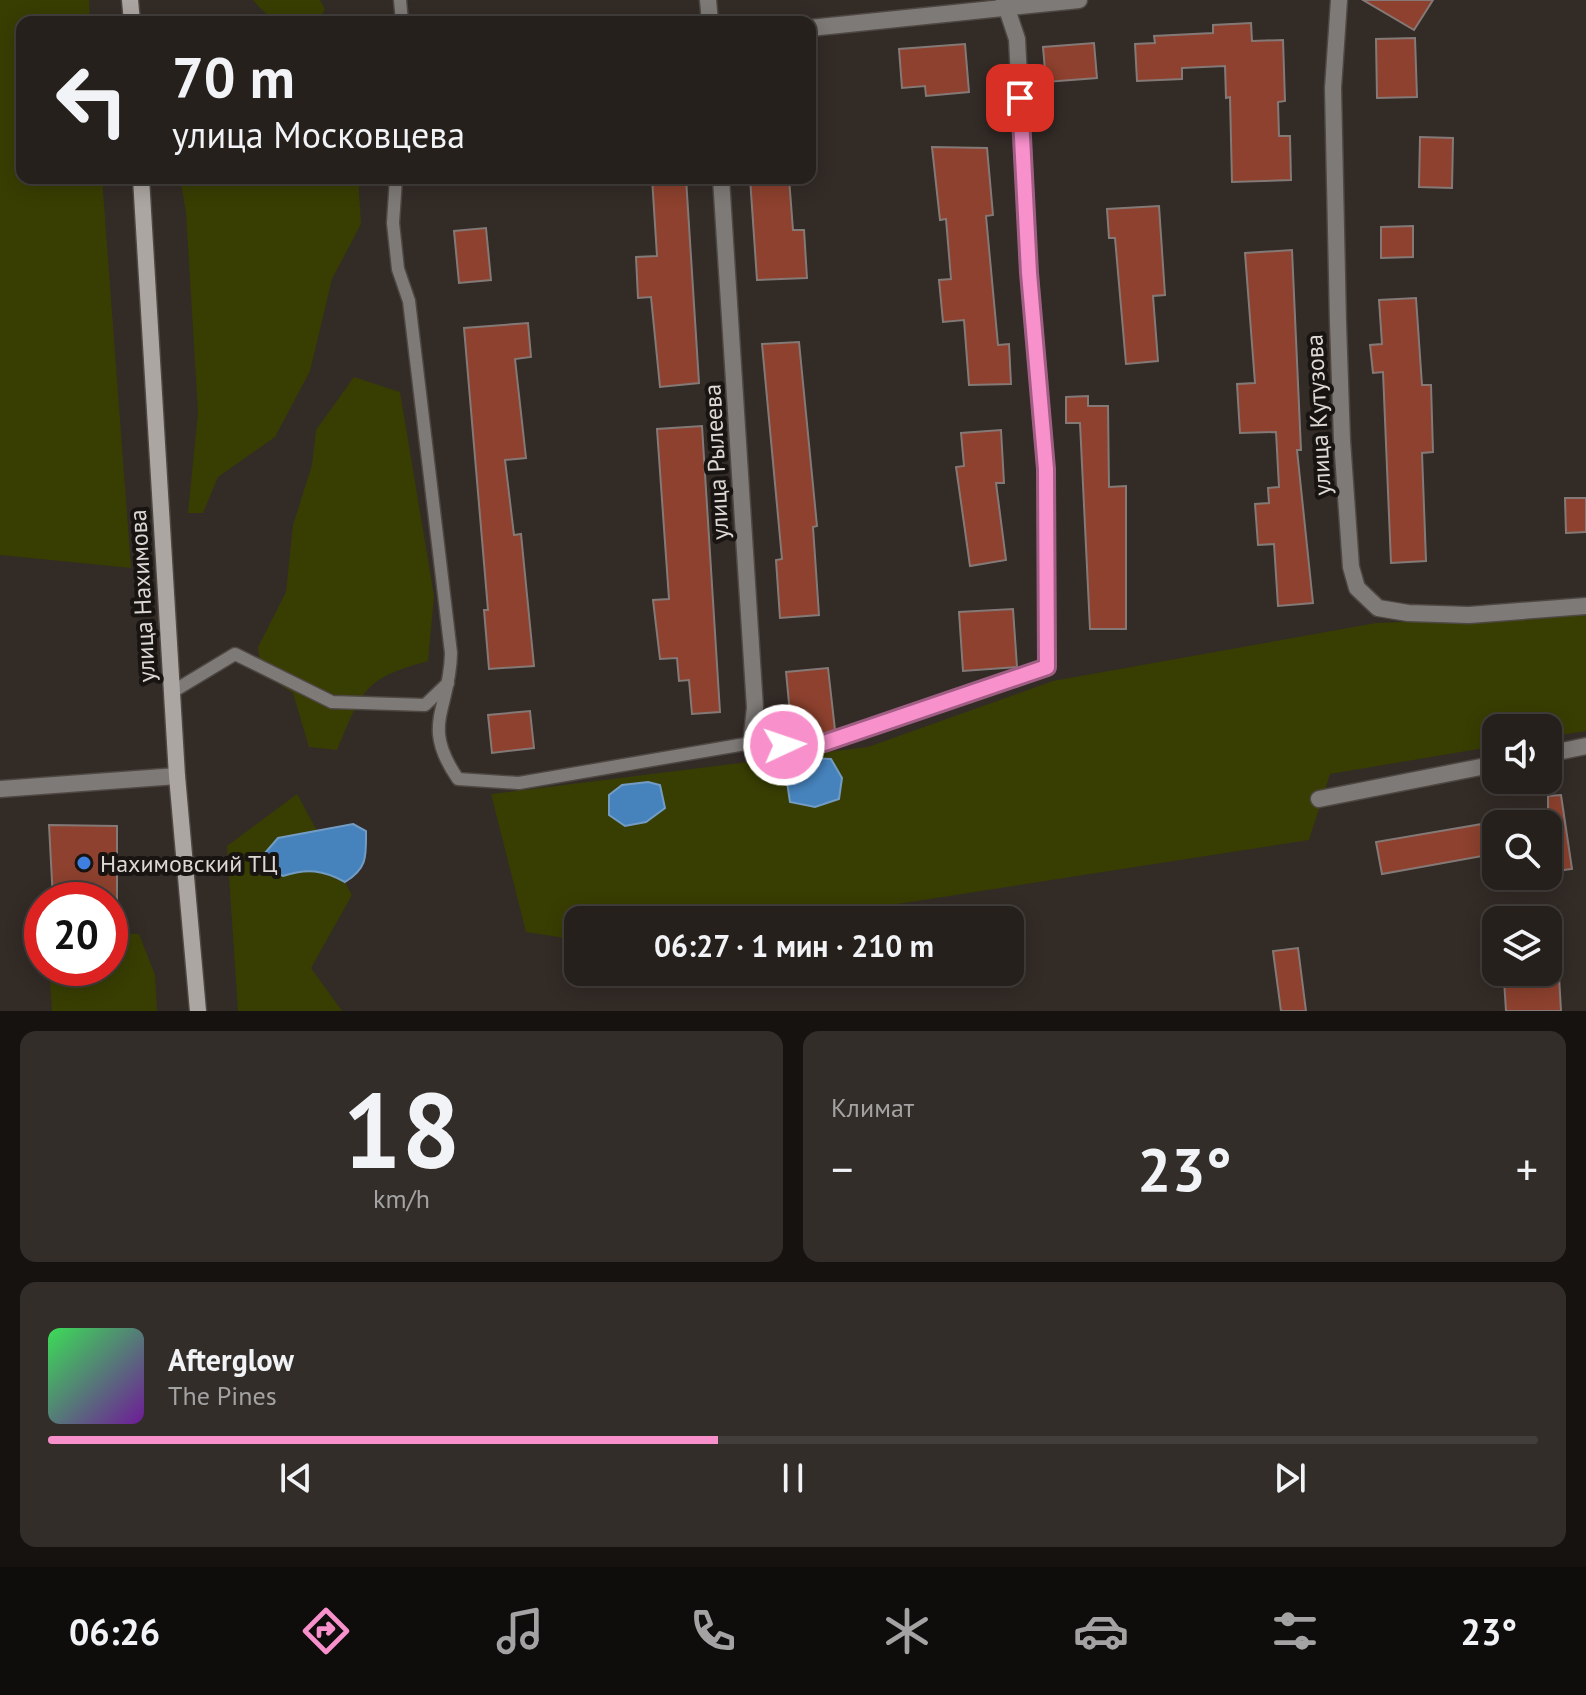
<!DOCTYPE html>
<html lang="ru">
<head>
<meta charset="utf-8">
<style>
	:root { --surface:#26201c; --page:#322d29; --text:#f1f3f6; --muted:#a4a3a3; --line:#423e3b; --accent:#f890cb }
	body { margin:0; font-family:"PT Sans",sans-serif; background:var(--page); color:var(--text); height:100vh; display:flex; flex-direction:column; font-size:30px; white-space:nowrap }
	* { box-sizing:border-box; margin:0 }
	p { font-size:26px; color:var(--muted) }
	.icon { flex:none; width:44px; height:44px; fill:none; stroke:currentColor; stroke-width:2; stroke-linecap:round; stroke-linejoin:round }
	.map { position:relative; height:1011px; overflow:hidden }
	.panel { display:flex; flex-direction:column; gap:20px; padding:20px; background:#15120f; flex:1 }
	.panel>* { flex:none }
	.top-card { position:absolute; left:16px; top:16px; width:800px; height:168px; border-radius:16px; box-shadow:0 4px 20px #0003,0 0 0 2px var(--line); background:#26201c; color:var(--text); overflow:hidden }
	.fabs { position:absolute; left:1482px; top:714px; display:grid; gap:16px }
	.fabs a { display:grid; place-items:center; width:80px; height:80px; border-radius:16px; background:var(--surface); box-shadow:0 4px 20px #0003,0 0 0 2px var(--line); font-size:40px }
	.speed { position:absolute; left:24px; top:882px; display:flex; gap:16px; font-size:40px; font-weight:700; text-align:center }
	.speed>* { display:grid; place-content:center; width:104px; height:104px; border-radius:50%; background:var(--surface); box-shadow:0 4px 20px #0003,0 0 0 2px var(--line); line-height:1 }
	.speed .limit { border:12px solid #d22; background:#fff; color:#111 }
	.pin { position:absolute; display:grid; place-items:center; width:68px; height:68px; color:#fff; margin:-34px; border-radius:16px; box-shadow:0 4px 12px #0006 }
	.me { position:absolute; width:88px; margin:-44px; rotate:87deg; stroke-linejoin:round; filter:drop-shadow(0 0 6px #0008) }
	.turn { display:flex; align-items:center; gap:28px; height:168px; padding:0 24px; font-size:36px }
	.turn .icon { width:104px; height:104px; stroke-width:2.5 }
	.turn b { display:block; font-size:56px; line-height:68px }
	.big { font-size:60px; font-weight:700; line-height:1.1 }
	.panel .tile { flex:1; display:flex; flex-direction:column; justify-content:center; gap:12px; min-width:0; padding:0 28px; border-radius:16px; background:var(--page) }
	.panel .dial { align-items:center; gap:0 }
	.dial b { font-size:104px; line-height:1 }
	.song { display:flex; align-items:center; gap:24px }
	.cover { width:96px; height:96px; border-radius:12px; background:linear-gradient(135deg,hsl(130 70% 55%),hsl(280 70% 35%)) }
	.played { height:8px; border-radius:4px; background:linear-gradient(90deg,var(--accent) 45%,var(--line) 45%) }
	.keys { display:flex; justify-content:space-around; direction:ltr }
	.heat { display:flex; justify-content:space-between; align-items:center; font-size:44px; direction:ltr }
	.panel .tiles { flex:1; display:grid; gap:20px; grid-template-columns:1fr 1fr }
	.tile:last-child { grid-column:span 2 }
	.trip { position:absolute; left:564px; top:906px; width:460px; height:80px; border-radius:16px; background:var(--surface); box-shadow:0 4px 20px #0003,0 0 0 2px var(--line); font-weight:700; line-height:80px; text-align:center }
	.tabs { display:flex; height:128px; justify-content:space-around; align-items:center; background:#0f0d0b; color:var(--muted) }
	.tabs .icon { width:56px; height:56px }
	.tabs .active { color:var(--accent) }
	.tabs b { font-size:36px; color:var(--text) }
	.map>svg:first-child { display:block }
	.green { fill:#383e02 }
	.water { fill:#4683bd; stroke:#739cc4; stroke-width:2 }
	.building { fill:#8d412e; stroke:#847976; stroke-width:2 }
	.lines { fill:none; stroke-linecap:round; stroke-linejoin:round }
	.service-casing { stroke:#4e4742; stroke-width:15 }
	.minor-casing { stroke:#4e4742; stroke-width:19 }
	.secondary-casing { stroke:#4e4742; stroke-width:19 }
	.service { stroke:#7e7a77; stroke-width:12 }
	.minor { stroke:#7e7a77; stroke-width:16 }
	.secondary { stroke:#aca6a2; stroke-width:16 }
	.route-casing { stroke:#a15e84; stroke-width:20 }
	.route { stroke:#f890cb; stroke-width:14 }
	.shop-dot { fill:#3f7fe0; stroke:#181412; stroke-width:3 }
	.labels { text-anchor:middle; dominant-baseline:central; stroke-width:8; stroke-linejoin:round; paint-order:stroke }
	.street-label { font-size:24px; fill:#ddd8d5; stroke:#181412 }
	.poi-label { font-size:24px; fill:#ddd8d5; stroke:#181412; text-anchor:start }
</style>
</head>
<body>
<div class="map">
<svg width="1586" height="1011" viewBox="0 0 1586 1011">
	<rect width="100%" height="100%" fill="#332b26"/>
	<!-- green -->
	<g class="green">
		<path d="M 0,0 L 89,0 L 90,22 L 22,22 L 22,178 L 102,178 L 131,568 L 0,555 Z"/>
		<path d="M 253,0 L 320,0 L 325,9 L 318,22 C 287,22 274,26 253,0 Z"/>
		<path d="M 180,178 L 358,178 L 361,224 L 332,279 L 310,371 L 275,437 L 218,477 L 203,513 L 188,513 L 198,412 L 186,212 Z"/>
		<path d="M 354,377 L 400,392 L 434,596 L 428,661 C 362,679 363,690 337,750 L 309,747 L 293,693 L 261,673 L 258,647 L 286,592 L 293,525 L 312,465 L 316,430 Z"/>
		<path d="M 1586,615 L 1586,731 L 1548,737 L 1548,728 L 1496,728 L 1496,746 L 1330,774 L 1309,840 L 795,920 L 578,920 L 578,940 L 526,932 L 491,794 L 868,747 L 1053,681 L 1376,623 Z"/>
		<path d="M 297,794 L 352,895 L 311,968 L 342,1011 L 238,1011 L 227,846 Z"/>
		<path d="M 110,933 L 139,934 L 155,975 L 157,1011 L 52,1011 L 49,969 L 110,968 Z"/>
	</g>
	<!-- water -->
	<g class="water">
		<path d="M 808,758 L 831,759 L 842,778 L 839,799 L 815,807 L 790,802 L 787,782 L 791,765 Z"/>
		<path d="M 648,782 L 660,785 L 665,808 L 646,822 L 625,826 L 609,815 L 609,795 L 622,785 Z"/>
		<path d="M 353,824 L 366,831 C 366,856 368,868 345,882 C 323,870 307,868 283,876 L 268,869 L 264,854 L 278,838 Z"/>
	</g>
	<!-- building -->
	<g class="building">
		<path d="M 1363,0 L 1433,0 L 1414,30 Z"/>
		<path d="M 1251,23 L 1252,41 L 1283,40 L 1285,101 L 1278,102 L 1279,136 L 1290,136 L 1291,180 L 1232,182 L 1230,97 L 1226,98 L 1225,66 L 1182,68 L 1182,79 L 1137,81 L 1135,44 L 1155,43 L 1154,36 L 1213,33 L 1213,25 Z"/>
		<path d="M 1415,38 L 1417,97 L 1377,98 L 1376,39 Z"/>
		<path d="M 1094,43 L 1097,78 L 1046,82 L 1043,47 Z"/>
		<path d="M 965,44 L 969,92 L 926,96 L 925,86 L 902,88 L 899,49 Z"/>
		<path d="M 1420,137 L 1453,138 L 1452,188 L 1419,187 Z"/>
		<path d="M 932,147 L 987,148 L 993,215 L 986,216 L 998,345 L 1009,344 L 1011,384 L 969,385 L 964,320 L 943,322 L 939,280 L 951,279 L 946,219 L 940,220 Z"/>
		<path d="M 652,178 L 686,178 L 699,383 L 660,387 L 651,297 L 638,298 L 636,257 L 657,256 Z"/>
		<path d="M 750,178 L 789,178 L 793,230 L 804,230 L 807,278 L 757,280 Z"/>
		<path d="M 1159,206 L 1165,295 L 1153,296 L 1158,361 L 1126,364 L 1115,238 L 1109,238 L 1107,209 Z"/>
		<path d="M 1413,226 L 1413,257 L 1381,258 L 1381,227 Z"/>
		<path d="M 486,228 L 491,280 L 459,283 L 454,231 Z"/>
		<path d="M 1292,250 L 1301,450 L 1297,450 L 1313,603 L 1278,606 L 1274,544 L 1258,545 L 1255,504 L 1269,503 L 1268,488 L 1279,487 L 1276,432 L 1240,433 L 1237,384 L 1255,383 L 1245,253 Z"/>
		<path d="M 1416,298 L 1422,385 L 1431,385 L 1433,452 L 1422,453 L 1426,561 L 1391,563 L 1383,372 L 1373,373 L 1370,345 L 1382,344 L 1379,300 Z"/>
		<path d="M 528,323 L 531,357 L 515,359 L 526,458 L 505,460 L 514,535 L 521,534 L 534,666 L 489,669 L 484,610 L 488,610 L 464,328 Z"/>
		<path d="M 799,342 L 817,526 L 813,527 L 819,615 L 780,618 L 776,560 L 782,559 L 762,344 Z"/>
		<path d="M 1088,396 L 1088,406 L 1108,406 L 1109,487 L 1126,486 L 1126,629 L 1090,629 L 1080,423 L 1066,423 L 1066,397 Z"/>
		<path d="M 702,426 L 720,712 L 692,714 L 689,680 L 679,681 L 677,658 L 660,659 L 653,600 L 669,599 L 657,429 Z"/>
		<path d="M 1001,430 L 1004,483 L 996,483 L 1006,560 L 970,566 L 956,467 L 964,466 L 961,433 Z"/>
		<path d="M 1565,498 L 1586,498 L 1586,532 L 1566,533 Z"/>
		<path d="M 1013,609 L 1017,667 L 963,671 L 959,612 Z"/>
		<path d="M 828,668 L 835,730 L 822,734 L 792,734 L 786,672 Z"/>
		<path d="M 530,711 L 534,748 L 492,753 L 488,715 Z"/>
		<path d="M 1561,795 L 1572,869 L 1548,872 L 1548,796 Z"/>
		<path d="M 1482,824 L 1488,855 L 1382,874 L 1376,842 Z"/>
		<path d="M 49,825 L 117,826 L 117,900 L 53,900 Z"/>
		<path d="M 1298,948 L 1306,1011 L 1281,1011 L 1273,951 Z"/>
		<path d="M 1559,976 L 1561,1011 L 1506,1011 L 1504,980 Z"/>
	</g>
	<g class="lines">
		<!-- service casing -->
		<g class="service-casing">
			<g id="service">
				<path d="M 400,0 L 402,22"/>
				<path d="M 396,178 L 393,223 L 398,269 L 409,301 L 451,653 C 450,711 420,724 458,779 L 519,783 L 751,743 L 824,743 L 1047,667"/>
				<path d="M 172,692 L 235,654 L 332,702 L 425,705 L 448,683"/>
			</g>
		</g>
		<!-- minor casing -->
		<g class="minor-casing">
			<g id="minor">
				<path d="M 708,0 L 710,22"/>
				<path d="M 1004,0 L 1017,39 L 1029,273 L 1046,469 L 1047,667"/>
				<path d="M 1339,0 L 1333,88 L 1338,323 L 1342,440 L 1351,567 L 1357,588 L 1378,608 L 1408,613 L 1469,615 L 1586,606"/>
				<path d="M 810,28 L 1079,0"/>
				<path d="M 721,178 L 755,708 L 751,743"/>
				<path d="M 1548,754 L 1586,746"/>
				<path d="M 0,789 L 177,776"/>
				<path d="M 1319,799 L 1496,764"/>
			</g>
		</g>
		<!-- secondary casing -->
		<g class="secondary-casing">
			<g id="secondary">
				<path d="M 130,0 L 132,22"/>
				<path d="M 141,178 L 177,776 L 198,1011"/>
			</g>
		</g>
		<!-- service -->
		<use href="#service" class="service"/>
		<!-- minor -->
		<use href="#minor" class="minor"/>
		<!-- secondary -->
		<use href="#secondary" class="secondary"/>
	</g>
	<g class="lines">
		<!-- route casing -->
		<g class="route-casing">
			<path id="route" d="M 784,745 L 824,743 L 1047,667 L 1046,469 L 1029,273 L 1020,98"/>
		</g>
		<!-- route -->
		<use href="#route" class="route"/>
	</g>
	<!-- markers -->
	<circle class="shop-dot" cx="84" cy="863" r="8"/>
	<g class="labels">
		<!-- street labels -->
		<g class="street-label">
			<text transform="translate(1318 415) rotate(-93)">улица Кутузова</text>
			<text transform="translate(716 462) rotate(-93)">улица Рылеева</text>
			<text transform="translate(142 596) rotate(-93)">улица Нахимова</text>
		</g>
		<!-- poi labels -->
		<g class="poi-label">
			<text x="100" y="863">Нахимовский ТЦ</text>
		</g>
	</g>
</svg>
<div class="fabs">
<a><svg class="icon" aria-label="sound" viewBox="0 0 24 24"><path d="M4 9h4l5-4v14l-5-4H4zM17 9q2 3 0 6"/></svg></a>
<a><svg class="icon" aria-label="search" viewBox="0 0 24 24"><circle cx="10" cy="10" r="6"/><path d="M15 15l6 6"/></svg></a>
<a><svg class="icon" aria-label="layers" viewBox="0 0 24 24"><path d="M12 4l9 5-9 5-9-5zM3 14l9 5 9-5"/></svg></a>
</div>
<div class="speed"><div class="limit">20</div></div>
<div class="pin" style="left:1020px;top:98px;background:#d93025"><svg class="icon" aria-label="arrive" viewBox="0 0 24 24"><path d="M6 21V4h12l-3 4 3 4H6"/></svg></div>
<svg class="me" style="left:784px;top:745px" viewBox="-20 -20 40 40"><circle r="17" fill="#f890cb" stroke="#fff" stroke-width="3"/><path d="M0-11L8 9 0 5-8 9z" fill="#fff"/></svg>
<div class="trip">06:27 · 1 мин · 210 m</div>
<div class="top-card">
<div class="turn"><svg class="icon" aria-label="left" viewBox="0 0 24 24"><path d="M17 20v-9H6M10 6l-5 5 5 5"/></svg><div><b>70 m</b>улица Московцева</div></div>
</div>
</div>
<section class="panel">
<div class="tiles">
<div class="tile dial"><b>18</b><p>km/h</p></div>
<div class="tile"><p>Климат</p>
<div class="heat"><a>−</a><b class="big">23°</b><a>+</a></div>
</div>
<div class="tile">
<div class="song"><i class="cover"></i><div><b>Afterglow</b><p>The Pines</p></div></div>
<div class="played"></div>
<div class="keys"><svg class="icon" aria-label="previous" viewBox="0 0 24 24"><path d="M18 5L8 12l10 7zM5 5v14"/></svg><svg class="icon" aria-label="pause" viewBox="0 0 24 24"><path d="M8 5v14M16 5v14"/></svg><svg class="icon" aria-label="next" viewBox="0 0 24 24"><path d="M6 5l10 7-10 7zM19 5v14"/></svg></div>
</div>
</div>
</section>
<nav class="tabs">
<b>06:26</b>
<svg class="icon active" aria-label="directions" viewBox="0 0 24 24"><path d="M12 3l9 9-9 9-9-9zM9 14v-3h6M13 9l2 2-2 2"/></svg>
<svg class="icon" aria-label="music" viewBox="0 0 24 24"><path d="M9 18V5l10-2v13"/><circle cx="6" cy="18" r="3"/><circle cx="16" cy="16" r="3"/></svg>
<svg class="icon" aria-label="phone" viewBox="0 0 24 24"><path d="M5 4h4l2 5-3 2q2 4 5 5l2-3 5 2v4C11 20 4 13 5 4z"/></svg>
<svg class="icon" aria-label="climate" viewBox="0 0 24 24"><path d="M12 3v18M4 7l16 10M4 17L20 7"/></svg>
<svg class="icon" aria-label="car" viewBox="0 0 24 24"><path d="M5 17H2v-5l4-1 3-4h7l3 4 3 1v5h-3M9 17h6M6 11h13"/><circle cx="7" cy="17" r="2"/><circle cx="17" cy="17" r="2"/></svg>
<svg class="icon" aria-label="filters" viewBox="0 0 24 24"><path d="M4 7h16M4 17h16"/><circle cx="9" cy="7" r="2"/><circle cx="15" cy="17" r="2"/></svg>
<b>23°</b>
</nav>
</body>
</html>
